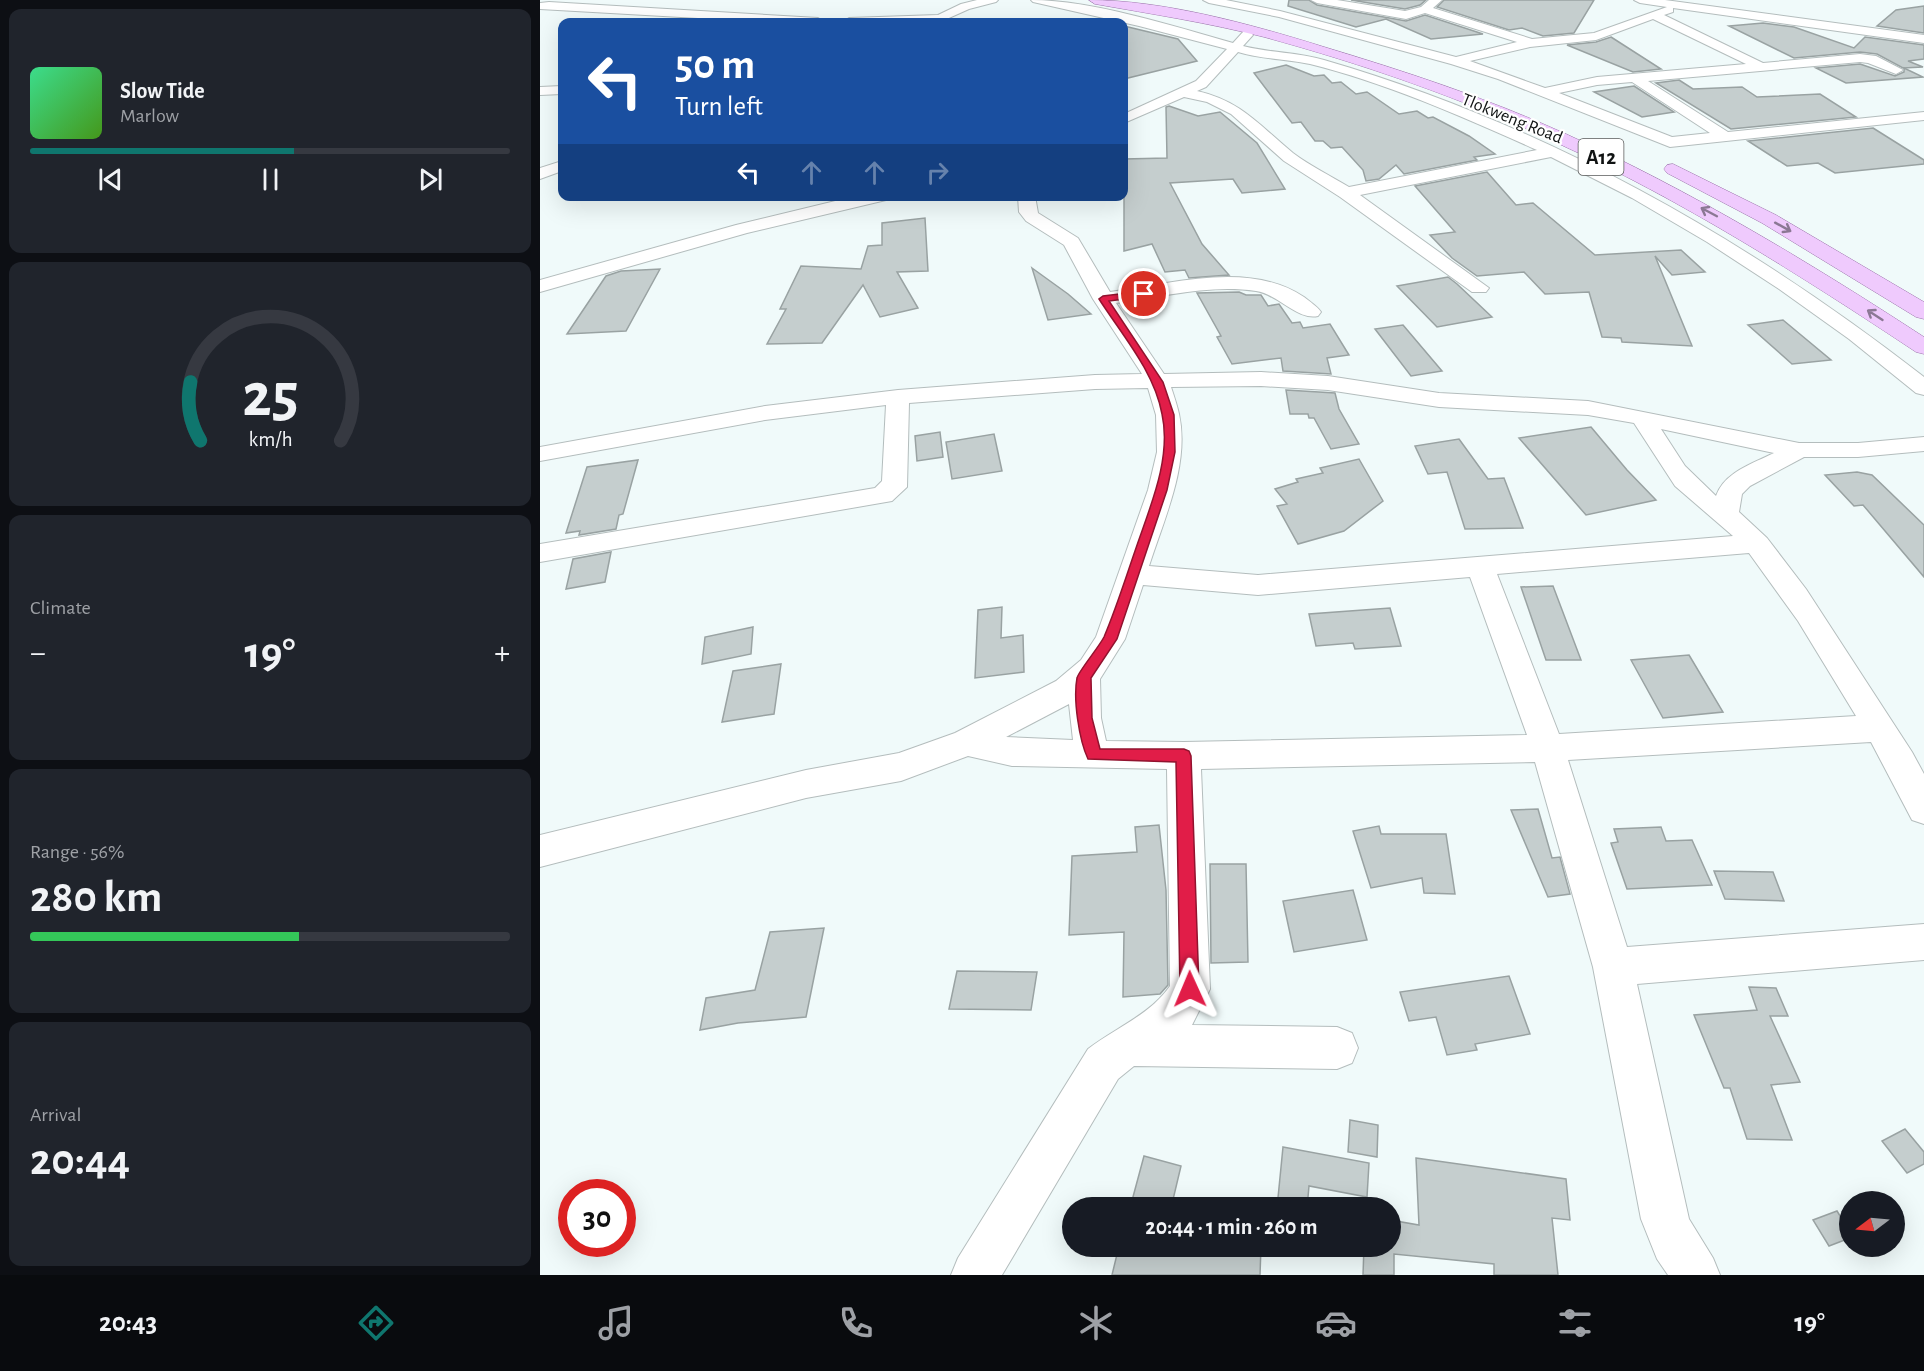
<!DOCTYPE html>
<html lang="en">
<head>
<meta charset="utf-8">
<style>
	:root { --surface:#171b24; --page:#20242c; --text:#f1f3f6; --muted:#9ea1a6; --line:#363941; --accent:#0f766e }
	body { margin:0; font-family:"Alegreya Sans",sans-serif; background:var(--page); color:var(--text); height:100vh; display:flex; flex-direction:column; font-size:22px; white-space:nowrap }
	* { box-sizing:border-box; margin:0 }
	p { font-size:20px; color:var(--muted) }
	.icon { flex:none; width:33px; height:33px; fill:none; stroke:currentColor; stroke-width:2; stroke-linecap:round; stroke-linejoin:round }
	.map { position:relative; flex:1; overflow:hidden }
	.details { display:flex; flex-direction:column; gap:9px; padding:9px; background:#0d0f14; width:540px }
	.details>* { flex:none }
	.top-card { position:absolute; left:18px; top:18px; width:570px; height:183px; border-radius:12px; box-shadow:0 6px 24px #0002; background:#1a4fa0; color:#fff; overflow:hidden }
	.needle { width:39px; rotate:254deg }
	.fabs { position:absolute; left:1299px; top:1191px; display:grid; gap:12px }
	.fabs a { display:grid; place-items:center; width:66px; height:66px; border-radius:50%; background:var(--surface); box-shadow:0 6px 24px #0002; font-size:30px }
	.speed { position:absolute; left:18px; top:1179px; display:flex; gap:12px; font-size:30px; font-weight:700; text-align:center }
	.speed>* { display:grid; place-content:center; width:78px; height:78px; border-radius:50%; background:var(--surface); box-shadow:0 6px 24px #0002; line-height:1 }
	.speed .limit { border:9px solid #d22; background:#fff; color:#111 }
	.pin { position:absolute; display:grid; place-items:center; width:51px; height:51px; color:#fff; margin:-26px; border:3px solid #fff; border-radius:50%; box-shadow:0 2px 6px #0007 }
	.me { position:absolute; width:66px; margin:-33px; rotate:359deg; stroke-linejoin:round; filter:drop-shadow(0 0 4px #0008) }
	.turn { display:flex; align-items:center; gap:21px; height:126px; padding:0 18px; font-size:27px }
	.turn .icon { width:78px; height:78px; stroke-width:2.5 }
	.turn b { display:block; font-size:42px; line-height:51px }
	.lanes { display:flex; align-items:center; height:57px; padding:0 18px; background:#0003; justify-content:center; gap:30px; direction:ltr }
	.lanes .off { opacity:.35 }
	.big { font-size:45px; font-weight:600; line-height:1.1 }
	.details .widget { flex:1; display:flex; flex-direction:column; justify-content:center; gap:9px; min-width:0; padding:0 21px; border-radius:12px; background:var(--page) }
	.details .dial { align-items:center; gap:0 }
	.dial svg { height:156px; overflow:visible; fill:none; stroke:var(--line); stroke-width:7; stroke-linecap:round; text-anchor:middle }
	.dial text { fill:var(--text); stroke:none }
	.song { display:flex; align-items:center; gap:18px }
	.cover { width:72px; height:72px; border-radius:9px; background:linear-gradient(135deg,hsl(150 70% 55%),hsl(100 70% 35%)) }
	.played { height:6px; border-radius:3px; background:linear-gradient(90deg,var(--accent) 55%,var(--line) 55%) }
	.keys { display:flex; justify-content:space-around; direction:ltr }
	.heat { display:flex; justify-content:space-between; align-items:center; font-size:33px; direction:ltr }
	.charge { height:9px; border-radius:4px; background:linear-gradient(90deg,#34c759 56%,var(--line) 0) }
	.trip { position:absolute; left:522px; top:1197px; width:339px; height:60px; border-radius:30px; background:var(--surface); box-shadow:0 6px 24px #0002; font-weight:600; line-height:60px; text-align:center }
	.tabs { display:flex; height:96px; justify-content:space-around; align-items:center; background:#090b0e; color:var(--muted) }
	.tabs .icon { width:42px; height:42px }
	.tabs .active { color:var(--accent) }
	.tabs b { font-size:27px; color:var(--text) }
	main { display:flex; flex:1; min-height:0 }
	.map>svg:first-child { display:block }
	.building { fill:#c5cece; stroke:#99a2a2; stroke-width:1.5 }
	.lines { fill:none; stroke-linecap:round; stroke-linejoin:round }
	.street-casing { stroke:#b4bdbd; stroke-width:2 }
	.primary-casing { stroke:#9a73aa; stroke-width:1 }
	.street { fill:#fff; fill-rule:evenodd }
	.primary { fill:#efcafd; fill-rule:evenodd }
	.oneway { stroke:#8b7894 }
	.route { fill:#e11d48; stroke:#92132f; stroke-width:1.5 }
	.labels { text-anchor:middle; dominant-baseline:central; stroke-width:4.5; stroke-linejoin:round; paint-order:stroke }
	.far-street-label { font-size:18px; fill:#101313; stroke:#fff }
	.shield { fill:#fff; stroke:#585a5a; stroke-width:1.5 }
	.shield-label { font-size:21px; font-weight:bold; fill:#101313 }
</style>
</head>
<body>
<main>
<section class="details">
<div class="widget">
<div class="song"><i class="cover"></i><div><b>Slow Tide</b><p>Marlow</p></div></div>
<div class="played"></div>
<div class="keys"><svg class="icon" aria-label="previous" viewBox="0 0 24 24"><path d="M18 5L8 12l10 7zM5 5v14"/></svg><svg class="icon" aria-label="pause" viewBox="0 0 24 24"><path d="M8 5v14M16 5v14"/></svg><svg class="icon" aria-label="next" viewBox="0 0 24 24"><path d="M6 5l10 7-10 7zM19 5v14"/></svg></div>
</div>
<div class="widget dial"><svg viewBox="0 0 100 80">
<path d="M14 69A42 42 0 1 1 86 69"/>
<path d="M14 69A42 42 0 0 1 9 39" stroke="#0f766e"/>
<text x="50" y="56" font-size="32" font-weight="700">25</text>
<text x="50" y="72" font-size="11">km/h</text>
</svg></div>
<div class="widget"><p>Climate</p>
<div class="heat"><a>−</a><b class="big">19°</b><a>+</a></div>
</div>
<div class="widget"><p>Range · 56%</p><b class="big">280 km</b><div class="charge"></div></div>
<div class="widget"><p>Arrival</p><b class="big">20:44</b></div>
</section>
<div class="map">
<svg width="1384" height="1275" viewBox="0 0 1384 1275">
	<rect width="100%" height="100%" fill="#f0fafa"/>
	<!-- building -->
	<g class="building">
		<path d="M 749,0 L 769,0 L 777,5 L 866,21 L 885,15 L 943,34 L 891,39 L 846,19 L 816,27 L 748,6 Z"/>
		<path d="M 811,0 L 886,0 L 880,5 L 865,9 Z"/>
		<path d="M 904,0 L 1054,0 L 1034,33 L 1003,36 L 982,28 L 969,30 L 897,7 Z"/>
		<path d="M 1384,6 L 1384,33 L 1337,26 L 1356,10 Z"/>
		<path d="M 1223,23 L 1254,27 L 1314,48 L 1325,37 L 1384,45 L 1384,59 L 1368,61 L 1383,67 L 1363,68 L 1337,54 L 1320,52 L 1254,58 L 1189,26 Z"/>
		<path d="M 584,26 L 638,39 L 657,61 L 584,79 Z"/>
		<path d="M 1071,37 L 1121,69 L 1093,72 L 1027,45 L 1056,42 Z"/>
		<path d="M 1320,64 L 1355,76 L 1364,72 L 1364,68 L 1383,77 L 1306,83 L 1276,68 Z"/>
		<path d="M 746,65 L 774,76 L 784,75 L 792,83 L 801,82 L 816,94 L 827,92 L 859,114 L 877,111 L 888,118 L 893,117 L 929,136 L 955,154 L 934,157 L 937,160 L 864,174 L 856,165 L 839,179 L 826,181 L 823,170 L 802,147 L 791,148 L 783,141 L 775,141 L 761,122 L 752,123 L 714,73 Z"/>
		<path d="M 1139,80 L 1153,89 L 1202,87 L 1217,97 L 1280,94 L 1316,117 L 1191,129 L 1116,83 Z"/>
		<path d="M 1094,86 L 1134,112 L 1102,117 L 1054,92 Z"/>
		<path d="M 629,106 L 658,116 L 680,112 L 717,143 L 745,189 L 702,193 L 693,179 L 630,183 L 662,244 L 689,275 L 649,278 L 645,270 L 625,272 L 612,244 L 584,251 L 584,159 L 627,158 L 626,107 Z"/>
		<path d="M 1333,128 L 1384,160 L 1384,164 L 1295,173 L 1278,163 L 1247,166 L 1208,141 Z"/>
		<path d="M 947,172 L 976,205 L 993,203 L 1055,255 L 1141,250 L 1165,272 L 1132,275 L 1115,256 L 1152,346 L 1082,342 L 1081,338 L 1062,337 L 1049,292 L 1005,294 L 984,272 L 937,276 L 912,258 L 890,235 L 915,232 L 875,186 Z"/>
		<path d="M 385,218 L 388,271 L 357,272 L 378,308 L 340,317 L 323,285 L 282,343 L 227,344 L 246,309 L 240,309 L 261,266 L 321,269 L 328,246 L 342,245 L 342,223 Z"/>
		<path d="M 492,268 L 528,294 L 551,314 L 508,320 Z"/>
		<path d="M 120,269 L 86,331 L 27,334 L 66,276 L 81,271 Z"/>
		<path d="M 908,277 L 917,284 L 952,317 L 897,327 L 857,286 Z"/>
		<path d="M 699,292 L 706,295 L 721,295 L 728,306 L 739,304 L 752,323 L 760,322 L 763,328 L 790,324 L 809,355 L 787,358 L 791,374 L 743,371 L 741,358 L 692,364 L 677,337 L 681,336 L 657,293 Z"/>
		<path d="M 1243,320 L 1291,360 L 1252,364 L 1208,325 Z"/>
		<path d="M 863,325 L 902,371 L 871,376 L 835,329 Z"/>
		<path d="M 746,390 L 795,393 L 799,409 L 819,444 L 791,449 L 774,418 L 769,418 L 768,414 L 750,414 Z"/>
		<path d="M 1051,427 L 1087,470 L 1116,500 L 1046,515 L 979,438 Z"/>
		<path d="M 400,432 L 403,457 L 377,461 L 375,436 Z"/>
		<path d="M 454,434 L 462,471 L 412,479 L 406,442 Z"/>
		<path d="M 919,439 L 948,479 L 964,478 L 983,528 L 925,529 L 907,472 L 888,474 L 875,446 Z"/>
		<path d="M 819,459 L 843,501 L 804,531 L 758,544 L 737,506 L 747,504 L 735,489 L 758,482 L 756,479 L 783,473 L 780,468 Z"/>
		<path d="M 98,460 L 83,514 L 79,515 L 76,529 L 39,535 L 40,531 L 26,533 L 47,467 Z"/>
		<path d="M 1317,472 L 1332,475 L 1384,525 L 1384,577 L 1323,505 L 1314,506 L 1285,475 Z"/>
		<path d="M 71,552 L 65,582 L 26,589 L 33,559 Z"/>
		<path d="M 1013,586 L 1041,660 L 1006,660 L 981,587 Z"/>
		<path d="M 462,607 L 461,638 L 483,635 L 484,672 L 435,678 L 438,610 Z"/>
		<path d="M 850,608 L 861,646 L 815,649 L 813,643 L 776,646 L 769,614 Z"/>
		<path d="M 213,627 L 211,654 L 162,664 L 165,637 Z"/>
		<path d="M 1149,655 L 1183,712 L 1123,718 L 1091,660 Z"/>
		<path d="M 241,664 L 234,714 L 182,722 L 193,671 Z"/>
		<path d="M 998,809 L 1012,858 L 1020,857 L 1030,894 L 1008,897 L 971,810 Z"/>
		<path d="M 619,825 L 626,890 L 628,985 L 620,994 L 583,997 L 584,932 L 529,935 L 532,856 L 597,852 L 595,827 Z"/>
		<path d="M 839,826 L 841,834 L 906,834 L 915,894 L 884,893 L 882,878 L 831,888 L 813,831 Z"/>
		<path d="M 1121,827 L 1126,841 L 1152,840 L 1172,885 L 1087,889 L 1071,843 L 1078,842 L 1074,829 Z"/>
		<path d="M 670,864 L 706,864 L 708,962 L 671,963 Z"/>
		<path d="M 1174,871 L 1233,872 L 1244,901 L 1185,899 Z"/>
		<path d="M 813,890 L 827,940 L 754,952 L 743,901 Z"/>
		<path d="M 284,928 L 266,1017 L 198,1023 L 160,1030 L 166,998 L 215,990 L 230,932 Z"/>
		<path d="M 417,971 L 497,972 L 491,1010 L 409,1009 Z"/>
		<path d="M 969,976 L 990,1034 L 935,1044 L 937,1050 L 907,1055 L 896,1017 L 869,1021 L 860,992 Z"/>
		<path d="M 1209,987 L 1236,988 L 1248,1016 L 1230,1016 L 1260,1082 L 1231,1085 L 1252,1140 L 1207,1139 L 1190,1088 L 1184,1088 L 1154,1015 L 1217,1010 Z"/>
		<path d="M 810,1120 L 838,1125 L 837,1157 L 808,1152 Z"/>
		<path d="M 1365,1129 L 1384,1152 L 1384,1164 L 1367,1173 L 1342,1141 Z"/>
		<path d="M 743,1147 L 829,1163 L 827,1197 L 769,1186 L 767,1208 L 737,1208 Z"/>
		<path d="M 604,1156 L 641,1166 L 631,1208 L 590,1208 Z"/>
		<path d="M 876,1158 L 1026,1179 L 1030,1220 L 1012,1218 L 1018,1275 L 954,1275 L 954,1264 L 854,1254 L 854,1275 L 823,1275 L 824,1246 L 850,1246 L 850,1220 L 879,1225 Z"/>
		<path d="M 1297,1211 L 1310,1232 L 1310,1238 L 1289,1246 L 1273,1220 Z"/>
		<path d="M 579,1246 L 721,1246 L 720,1275 L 572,1275 Z"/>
	</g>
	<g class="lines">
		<!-- street casing -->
		<g class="street-casing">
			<g id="street">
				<path d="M 437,0 L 458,0 L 456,2 L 429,9 L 400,22 L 303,22 L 309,18 L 398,15 L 421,4 Z"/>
				<path d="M 491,0 C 552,0 633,26 693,43 L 703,32 L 711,32 L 713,35 L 703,46 C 730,53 758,52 784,60 C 1005,124 1204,237 1384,377 L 1384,395 L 1376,393 L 1309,339 L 1239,289 L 1167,242 L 1092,198 L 1011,157 L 820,195 L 949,288 L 946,292 L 932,292 L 800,197 L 744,161 L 691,114 L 667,102 L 644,97 L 584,123 L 584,114 L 656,81 L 687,49 L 599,26 L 493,2 ZM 698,52 C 721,59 746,59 770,64 C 847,83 925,118 997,150 L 809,187 C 791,176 770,166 753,153 C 719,125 701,101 657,91 L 666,87 Z"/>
				<path d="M 663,0 L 686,0 L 740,11 L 916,57 L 977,42 L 885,13 L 866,19 L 777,3 L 771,0 L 797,0 L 865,11 L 881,7 L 889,0 L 902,0 L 893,8 L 992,39 L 1054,33 L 1127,7 L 1100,3 L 1094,0 L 1125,0 L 1384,35 L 1384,43 L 1133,8 L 1133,12 L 1124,15 L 1223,63 L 1320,54 L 1336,56 L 1363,70 L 1356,74 L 1328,63 L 1320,62 L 1108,81 L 1188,132 L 1384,112 L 1384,120 L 1130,147 L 958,79 L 911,64 L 739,17 L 669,3 ZM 1113,19 L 1206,64 L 1057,77 L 1005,88 L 930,61 L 990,47 L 1056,40 ZM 1092,82 L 1170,133 L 1132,137 L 1019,93 L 1057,85 Z"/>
				<path d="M 9,2 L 278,18 L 284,22 L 230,22 L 0,9 L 0,3 Z"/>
				<path d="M 22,86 L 22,94 L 0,95 L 0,87 Z"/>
				<path d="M 22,161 L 22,171 L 0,179 L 0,168 Z"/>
				<path d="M 316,196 L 348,196 L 346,200 L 207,233 L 0,292 L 0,280 L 196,225 Z"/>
				<path d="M 478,196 L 495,196 L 498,213 L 538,238 L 570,292 C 631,284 709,260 764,297 C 770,302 777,306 781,312 L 778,316 C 758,321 738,294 716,291 C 670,284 621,297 576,303 L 624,374 L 721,372 L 788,376 L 899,393 L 1048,401 L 1259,443 L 1318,443 L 1384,437 L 1384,451 L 1318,457 L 1264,457 L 1210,486 L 1202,494 L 1199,512 L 1227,538 L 1266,589 L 1372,752 L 1384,774 L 1384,824 L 1372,820 L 1331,742 L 1028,760 L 1087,947 L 1384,924 L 1384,960 L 1097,984 L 1149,1219 L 1173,1258 L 1180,1275 L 1128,1275 L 1117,1259 L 1101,1219 L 1053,967 L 995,762 L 661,769 L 670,989 L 652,1025 L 797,1027 L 812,1033 L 818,1048 L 812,1063 L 797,1069 L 594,1066 L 578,1079 L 462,1275 L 411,1275 L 418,1258 L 548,1049 C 575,1028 610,1015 630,986 L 627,769 L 472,766 L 428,756 L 361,781 L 266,798 L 0,867 L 0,835 L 266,770 L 359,753 L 415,733 L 516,681 L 541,660 L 556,637 L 608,490 L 617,452 L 616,415 L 608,388 L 555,389 L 369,403 L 367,487 L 352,501 L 0,562 L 0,544 L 335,488 L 342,481 L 346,405 L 225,420 L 0,461 L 0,447 L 225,406 L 358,390 L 555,375 L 602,374 L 553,299 L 524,245 L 486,221 L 479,212 ZM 721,386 L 788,390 L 899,407 L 1048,415 L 1094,423 L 1135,486 L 1193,536 L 718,575 L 609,566 C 624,519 650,464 639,414 C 637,405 634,396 631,387 ZM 1121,429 L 1234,453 C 1214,463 1184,472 1176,496 L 1145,466 ZM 1209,553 L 1258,621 L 1316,716 L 1019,734 L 957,574 ZM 930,577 L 987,735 L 644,742 L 566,741 L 561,718 L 560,679 L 585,639 L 603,585 L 718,595 ZM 529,704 L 533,740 L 466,737 Z"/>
			</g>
		</g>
		<!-- primary casing -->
		<g class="primary-casing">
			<g id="primary">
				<path d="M 549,0 C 623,0 710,24 781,46 C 864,71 947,98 1026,134 C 1151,191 1269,262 1384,337 L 1384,354 L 1376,352 C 1260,275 1142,200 1015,142 C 922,98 823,64 724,37 C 669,23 612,14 555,4 Z"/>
				<path d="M 1133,164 L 1236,215 L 1384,302 L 1384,319 L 1376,317 L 1222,223 L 1127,173 L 1124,169 L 1127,165 Z"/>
			</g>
		</g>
		<!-- street -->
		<use href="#street" class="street"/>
		<!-- primary -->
		<use href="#primary" class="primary"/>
	</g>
	<!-- one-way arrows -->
	<defs><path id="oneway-shaft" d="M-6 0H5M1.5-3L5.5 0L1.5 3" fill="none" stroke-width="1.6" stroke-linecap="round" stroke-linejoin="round" transform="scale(1.5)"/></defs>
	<g class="oneway">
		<use href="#oneway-shaft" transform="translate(1169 212) rotate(-152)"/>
		<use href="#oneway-shaft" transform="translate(1243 227) rotate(29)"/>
		<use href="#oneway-shaft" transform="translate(1335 315) rotate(-147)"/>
	</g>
	<!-- route -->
	<path class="route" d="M 604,291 L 609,294 L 607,296 L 569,301 L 623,382 L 634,415 L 635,452 L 627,490 L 577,639 L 551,678 L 552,718 L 560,749 L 644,749 L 649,751 L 651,756 L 659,989 L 656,996 L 650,998 L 643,996 L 640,989 L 636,762 L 548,759 C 539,740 533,699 537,678 C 538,672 559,647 564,637 C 576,609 585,580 595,551 C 609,509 632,459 622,414 C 614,371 582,335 559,299 L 563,296 Z"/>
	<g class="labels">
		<!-- far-street labels -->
		<g class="far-street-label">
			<text transform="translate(972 119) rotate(22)">Tlokweng Road</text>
		</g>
		<!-- shield labels -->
		<rect class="shield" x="1038.5" y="139" width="45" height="36" rx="4.5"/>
		<g class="shield-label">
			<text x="1061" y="157">A12</text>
		</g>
	</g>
</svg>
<div class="fabs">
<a><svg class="needle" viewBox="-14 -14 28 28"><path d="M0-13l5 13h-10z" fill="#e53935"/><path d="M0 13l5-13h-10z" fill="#9ea1a6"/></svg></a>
</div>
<div class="speed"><div class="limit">30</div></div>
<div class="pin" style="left:604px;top:294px;background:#d93025"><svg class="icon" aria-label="arrive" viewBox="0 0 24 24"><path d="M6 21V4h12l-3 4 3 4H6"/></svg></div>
<svg class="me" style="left:650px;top:989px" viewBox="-20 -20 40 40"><path d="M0-17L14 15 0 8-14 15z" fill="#e11d48" stroke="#fff" stroke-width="4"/></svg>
<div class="trip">20:44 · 1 min · 260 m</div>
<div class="top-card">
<div class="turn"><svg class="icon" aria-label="left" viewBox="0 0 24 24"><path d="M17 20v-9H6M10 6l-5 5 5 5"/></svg><div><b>50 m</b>Turn left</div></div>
<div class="lanes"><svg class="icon" aria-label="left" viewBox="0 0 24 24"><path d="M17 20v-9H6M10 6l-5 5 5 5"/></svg><svg class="icon off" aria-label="ahead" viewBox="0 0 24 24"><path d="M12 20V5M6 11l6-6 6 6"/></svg><svg class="icon off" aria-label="ahead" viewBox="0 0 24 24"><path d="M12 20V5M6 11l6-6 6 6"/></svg><svg class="icon off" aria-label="right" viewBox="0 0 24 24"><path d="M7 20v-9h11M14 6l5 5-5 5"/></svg></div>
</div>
</div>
</main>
<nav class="tabs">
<b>20:43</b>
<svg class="icon active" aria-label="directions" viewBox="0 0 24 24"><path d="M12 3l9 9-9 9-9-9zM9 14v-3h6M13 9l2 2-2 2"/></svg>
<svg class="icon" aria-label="music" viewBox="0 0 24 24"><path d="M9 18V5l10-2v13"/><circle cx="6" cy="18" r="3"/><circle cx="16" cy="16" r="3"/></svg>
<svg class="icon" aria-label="phone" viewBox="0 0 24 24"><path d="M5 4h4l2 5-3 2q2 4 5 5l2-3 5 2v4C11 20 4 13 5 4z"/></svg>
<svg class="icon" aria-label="climate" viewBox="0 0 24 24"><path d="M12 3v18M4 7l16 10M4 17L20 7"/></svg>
<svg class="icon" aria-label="car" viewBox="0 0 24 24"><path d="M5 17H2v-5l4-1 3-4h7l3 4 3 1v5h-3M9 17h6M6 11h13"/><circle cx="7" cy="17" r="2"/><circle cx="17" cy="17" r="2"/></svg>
<svg class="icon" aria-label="filters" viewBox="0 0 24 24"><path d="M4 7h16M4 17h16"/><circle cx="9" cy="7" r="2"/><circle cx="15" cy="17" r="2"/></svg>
<b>19°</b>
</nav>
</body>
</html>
